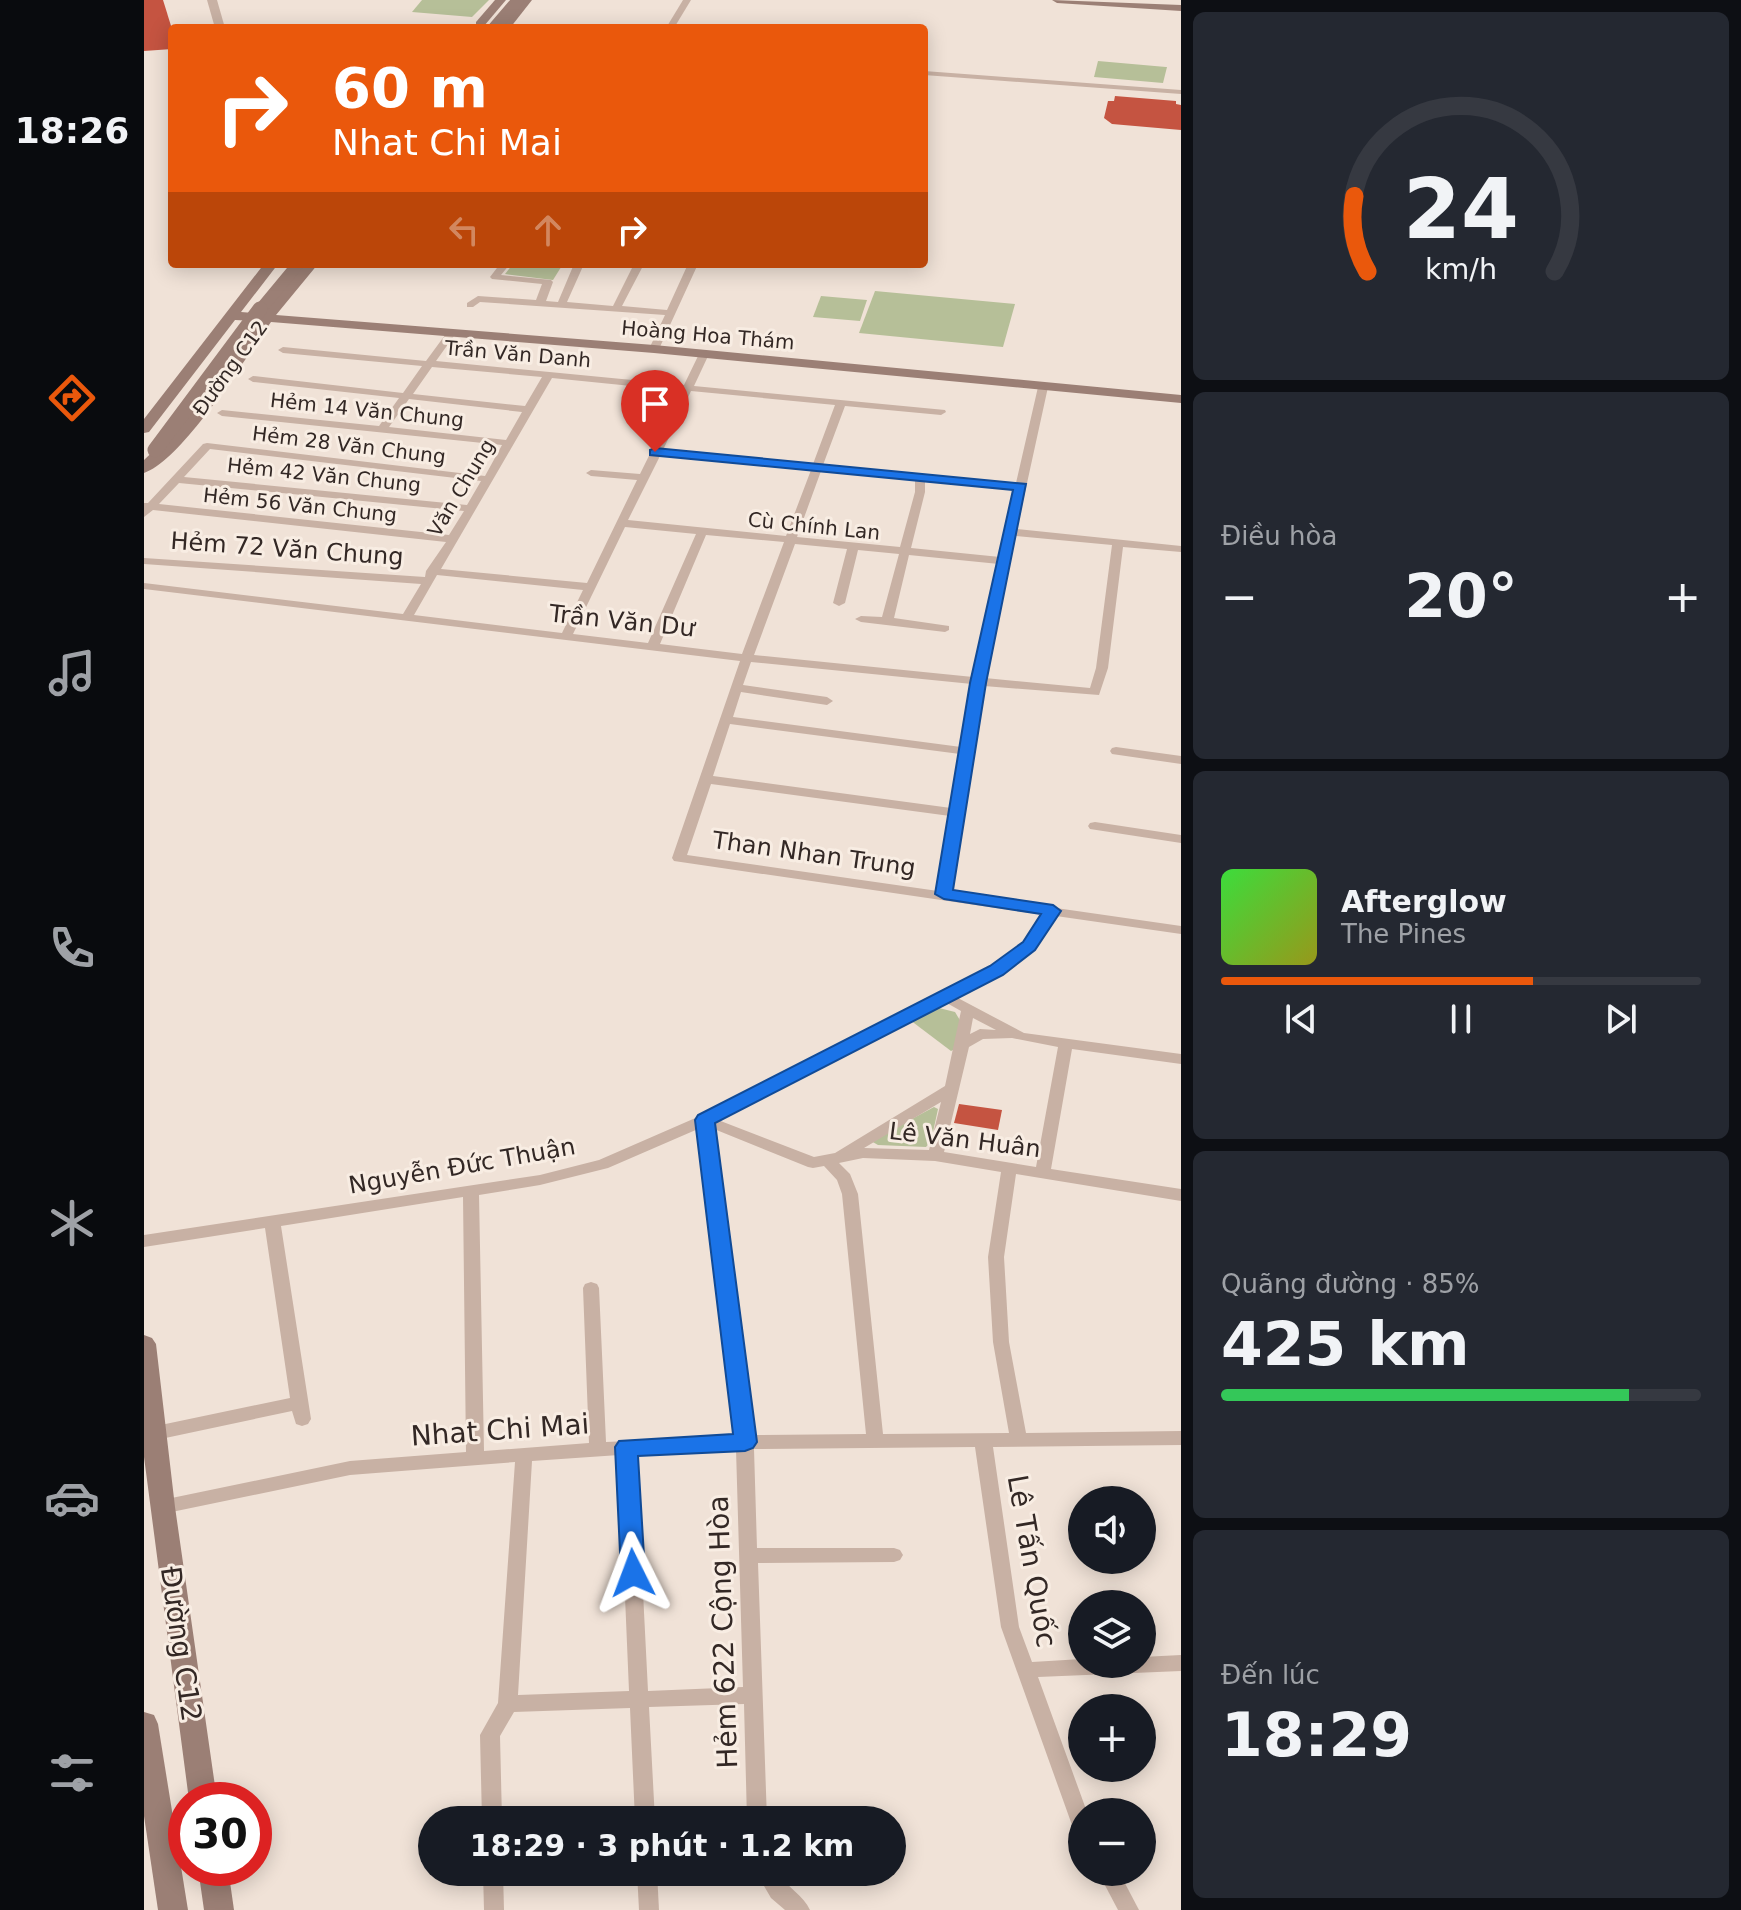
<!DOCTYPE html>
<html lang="vi">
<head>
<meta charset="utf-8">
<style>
	:root { --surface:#171b24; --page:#242831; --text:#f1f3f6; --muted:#9ea1a6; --line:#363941; --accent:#ea580c }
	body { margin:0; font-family:"DejaVu Sans",sans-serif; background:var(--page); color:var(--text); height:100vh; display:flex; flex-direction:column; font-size:30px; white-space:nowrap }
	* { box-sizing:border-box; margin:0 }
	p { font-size:26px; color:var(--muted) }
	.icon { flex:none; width:44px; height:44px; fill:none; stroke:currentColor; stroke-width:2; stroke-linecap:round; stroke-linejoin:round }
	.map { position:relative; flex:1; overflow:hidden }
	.side { display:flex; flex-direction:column; gap:12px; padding:12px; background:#0d0f14; width:560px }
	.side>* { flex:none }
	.guide { position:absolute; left:24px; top:24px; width:760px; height:244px; border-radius:8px; box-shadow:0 4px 20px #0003; background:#ea580c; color:#fff; overflow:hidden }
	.fabs { position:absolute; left:924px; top:1486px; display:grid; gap:16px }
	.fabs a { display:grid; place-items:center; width:88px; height:88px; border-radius:50%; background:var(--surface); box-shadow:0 4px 20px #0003; font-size:40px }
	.speed { position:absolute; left:24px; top:1782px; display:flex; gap:16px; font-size:40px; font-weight:700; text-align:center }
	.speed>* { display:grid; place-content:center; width:104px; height:104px; border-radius:50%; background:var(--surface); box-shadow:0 4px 20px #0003; line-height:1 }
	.speed .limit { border:12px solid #d22; background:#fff; color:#111 }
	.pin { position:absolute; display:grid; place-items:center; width:68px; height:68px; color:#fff; margin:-82px -34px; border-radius:50% 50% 50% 0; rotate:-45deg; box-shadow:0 0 8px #0007 }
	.pin .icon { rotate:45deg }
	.me { position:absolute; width:88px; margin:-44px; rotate:357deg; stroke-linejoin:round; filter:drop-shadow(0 0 6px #0008) }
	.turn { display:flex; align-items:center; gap:28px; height:168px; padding:0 32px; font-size:36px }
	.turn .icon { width:104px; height:104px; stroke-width:2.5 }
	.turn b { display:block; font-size:56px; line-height:68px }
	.lanes { display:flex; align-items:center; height:76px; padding:0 32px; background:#0003; justify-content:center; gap:40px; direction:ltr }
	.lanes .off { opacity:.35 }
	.big { font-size:60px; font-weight:600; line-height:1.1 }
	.side .card { flex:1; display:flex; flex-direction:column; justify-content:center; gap:12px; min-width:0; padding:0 28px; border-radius:12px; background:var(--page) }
	.side .dial { align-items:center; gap:0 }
	.dial svg { height:208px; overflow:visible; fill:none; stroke:var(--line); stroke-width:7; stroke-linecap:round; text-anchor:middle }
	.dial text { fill:var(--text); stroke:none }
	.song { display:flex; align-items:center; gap:24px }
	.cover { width:96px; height:96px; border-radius:12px; background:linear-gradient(135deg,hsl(120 70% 55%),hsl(60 70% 35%)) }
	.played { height:8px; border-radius:4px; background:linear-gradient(90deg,var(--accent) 65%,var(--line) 65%) }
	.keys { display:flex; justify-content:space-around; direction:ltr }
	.heat { display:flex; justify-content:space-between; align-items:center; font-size:44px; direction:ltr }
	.charge { height:12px; border-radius:6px; background:linear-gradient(90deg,#34c759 85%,var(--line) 0) }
	.trip { position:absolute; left:274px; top:1806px; width:488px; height:80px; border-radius:40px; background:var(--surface); box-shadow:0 4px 20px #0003; font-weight:600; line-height:80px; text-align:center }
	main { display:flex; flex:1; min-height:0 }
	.tab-bar { display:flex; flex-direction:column; width:144px; justify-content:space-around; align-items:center; background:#090b0e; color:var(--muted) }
	.tab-bar .icon { width:56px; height:56px }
	.tab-bar .on { color:var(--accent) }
	.tab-bar b { font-size:36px; color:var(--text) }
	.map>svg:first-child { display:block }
	.green { fill:#b6bf98 }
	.building { fill:#c55441 }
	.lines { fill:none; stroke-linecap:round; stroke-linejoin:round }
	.minor { fill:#c8b1a4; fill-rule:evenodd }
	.tertiary { fill:#c8b1a4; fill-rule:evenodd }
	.secondary { fill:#9b7f75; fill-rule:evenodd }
	.secondary-bridge-far1 { stroke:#9b7f75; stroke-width:12 }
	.secondary-bridge { stroke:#9b7f75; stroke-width:15 }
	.route { fill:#1a73e8; stroke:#114b97; stroke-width:2 }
	.labels { text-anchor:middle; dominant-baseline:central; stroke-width:6; stroke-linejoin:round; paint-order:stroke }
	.far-street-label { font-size:20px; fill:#332825; stroke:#f8ede3 }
	.street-label { font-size:24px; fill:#332825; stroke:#f8ede3 }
	.near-street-label { font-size:28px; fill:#332825; stroke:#f8ede3 }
</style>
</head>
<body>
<main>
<nav class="tab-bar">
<b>18:26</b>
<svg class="icon on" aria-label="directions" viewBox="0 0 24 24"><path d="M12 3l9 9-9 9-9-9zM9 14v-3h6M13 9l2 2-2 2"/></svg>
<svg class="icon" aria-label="music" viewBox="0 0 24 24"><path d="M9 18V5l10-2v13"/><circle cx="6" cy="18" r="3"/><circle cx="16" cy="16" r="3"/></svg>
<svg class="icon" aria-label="phone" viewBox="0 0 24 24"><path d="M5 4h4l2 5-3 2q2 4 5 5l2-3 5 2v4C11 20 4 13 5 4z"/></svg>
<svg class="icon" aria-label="climate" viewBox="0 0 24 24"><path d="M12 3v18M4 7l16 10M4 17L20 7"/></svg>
<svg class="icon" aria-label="car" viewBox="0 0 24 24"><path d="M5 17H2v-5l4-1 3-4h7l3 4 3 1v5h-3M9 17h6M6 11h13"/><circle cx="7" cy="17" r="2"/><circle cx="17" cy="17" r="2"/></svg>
<svg class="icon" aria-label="filters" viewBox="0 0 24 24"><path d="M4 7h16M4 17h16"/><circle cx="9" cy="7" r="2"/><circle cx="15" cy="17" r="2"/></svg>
</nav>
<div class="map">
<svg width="1037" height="1910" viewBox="0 0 1037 1910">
	<rect width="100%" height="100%" fill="#f0e2d7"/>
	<!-- green -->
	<g class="green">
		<path d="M 278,0 L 345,0 L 328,17 L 268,12 Z"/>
		<path d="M 954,61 L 1022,67 L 1023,67 L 1019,83 L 950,77 Z"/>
		<path d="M 369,264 L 419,264 L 409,280 L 361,274 Z"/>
		<path d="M 731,291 L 871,304 L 859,347 L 715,333 Z"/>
		<path d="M 677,296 L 723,300 L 716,321 L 669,317 Z"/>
		<path d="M 795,1008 L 811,1012 L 817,1022 L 811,1049 L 807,1051 L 766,1020 Z"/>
		<path d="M 790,1107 L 794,1109 L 787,1141 L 782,1147 L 734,1145 L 727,1141 Z"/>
	</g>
	<!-- building -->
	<g class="building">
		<path d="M 0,0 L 19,0 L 28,29 L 28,49 L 0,51 Z"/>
		<path d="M 971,96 L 1032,101 L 1032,104 L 1037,105 L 1037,130 L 968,124 L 960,118 L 964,101 L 970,101 Z"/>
		<path d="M 815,1104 L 858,1110 L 854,1130 L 810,1123 Z"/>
	</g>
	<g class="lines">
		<!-- minor -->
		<g class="minor">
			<path d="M 539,0 L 547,0 L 530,28 L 522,28 Z"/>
			<path d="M 780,71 L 1037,90 L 1037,94 L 780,75 Z"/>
			<path d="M 356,264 L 366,264 L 357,275 L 407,280 L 409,282 L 402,301 L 414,302 L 430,264 L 440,264 L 423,302 L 469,306 L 490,264 L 500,264 L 478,306 L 523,310 L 544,264 L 554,264 L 515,349 L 510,352 L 505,349 L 521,315 L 336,302 L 329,307 L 323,307 L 323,303 L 334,296 L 392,300 L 398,284 L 348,279 L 346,277 Z"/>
			<path d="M 307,330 L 312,333 L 292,361 L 540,385 L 555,354 L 560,351 L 565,354 L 550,386 L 801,410 L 802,412 L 797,415 L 701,406 L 679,465 L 872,483 L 894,387 L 903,385 L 904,387 L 873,529 L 1037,546 L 1037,552 L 979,547 L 964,668 L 955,695 L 840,686 L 807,893 L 1037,926 L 1037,934 L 912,916 L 890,949 L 858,973 L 812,997 L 880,1033 L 1037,1054 L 1037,1064 L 928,1049 L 907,1169 L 1037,1189 L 1037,1201 L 872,1174 L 860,1257 L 865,1342 L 882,1433 L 1037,1431 L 1037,1445 L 849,1447 L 875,1627 L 888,1662 L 938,1659 L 938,1664 L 998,1664 L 998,1657 L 1037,1655 L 1037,1671 L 894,1677 L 943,1812 L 938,1812 L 938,1834 L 931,1831 L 928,1825 L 857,1627 L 831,1447 L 610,1449 L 613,1548 L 750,1548 L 756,1550 L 759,1555 L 756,1560 L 750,1562 L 614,1563 L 623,1820 L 603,1820 L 600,1704 L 505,1707 L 511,1820 L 491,1820 L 486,1708 L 370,1712 L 356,1736 L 358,1820 L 338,1820 L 336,1735 L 354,1703 L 371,1462 L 206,1475 L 18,1514 L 12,1512 L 9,1507 L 12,1502 L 18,1500 L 206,1461 L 322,1452 L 319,1197 L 137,1226 L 167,1419 L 164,1424 L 158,1426 L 152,1424 L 148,1411 L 12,1440 L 6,1438 L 3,1433 L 6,1428 L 12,1426 L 146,1398 L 121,1228 L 0,1247 L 0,1235 L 396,1175 L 455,1160 L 556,1116 L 848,967 L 880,943 L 900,915 L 530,861 L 528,858 L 596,661 L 0,589 L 0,583 L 259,614 L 277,584 L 0,564 L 0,558 L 281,577 L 282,571 L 302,542 L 9,510 L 0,517 L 0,503 L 4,503 L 59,444 L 63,443 L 341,476 L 358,445 L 78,416 L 73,413 L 78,410 L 235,426 L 255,398 L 109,382 L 104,379 L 109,376 L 259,393 L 278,366 L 139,353 L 134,350 L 139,347 L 282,361 L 304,331 ZM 288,367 L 398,377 L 381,406 L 269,394 ZM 408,378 L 537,391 L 496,474 L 447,470 L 442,473 L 447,476 L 493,480 L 443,583 L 297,569 ZM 547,391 L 691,405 L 669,464 L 519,450 ZM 265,399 L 378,412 L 362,440 L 245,427 ZM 66,449 L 337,481 L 323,505 L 40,477 ZM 516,456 L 667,470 L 642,536 L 484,520 ZM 677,471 L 771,480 L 771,492 L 756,547 L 653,537 ZM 781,481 L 871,490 L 856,557 L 767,548 L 781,492 ZM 35,483 L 320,511 L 305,535 L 15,504 ZM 481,527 L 552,534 L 504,643 L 429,634 ZM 562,535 L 640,542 L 598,654 L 516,644 ZM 872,536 L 968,545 L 952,668 L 946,688 L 841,678 ZM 651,544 L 703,549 L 689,603 L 695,606 L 701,603 L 714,550 L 755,554 L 738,617 L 717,616 L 711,619 L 717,622 L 801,632 L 805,630 L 805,626 L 750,618 L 765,555 L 855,564 L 829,677 L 610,655 ZM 293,575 L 439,590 L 418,633 L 270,615 ZM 607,662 L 828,684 L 817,747 L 589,717 L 597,692 L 683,705 L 689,701 L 683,697 L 599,685 ZM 586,724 L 816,754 L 807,808 L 569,776 ZM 567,784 L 806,816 L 794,891 L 543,855 ZM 801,1002 L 817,1011 L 801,1086 L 691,1153 L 670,1157 L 574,1120 ZM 829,1018 L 852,1030 L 836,1029 L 826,1034 ZM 868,1038 L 914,1047 L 892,1167 L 800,1152 L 825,1047 L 839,1039 ZM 797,1102 L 785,1150 L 720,1148 ZM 554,1129 L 592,1436 L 462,1442 L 455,1288 L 453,1284 L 447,1282 L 441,1284 L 439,1288 L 445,1443 L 340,1451 L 335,1195 L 396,1185 L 464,1168 ZM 570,1129 L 664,1167 L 669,1168 L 680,1166 L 693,1180 L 698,1194 L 722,1434 L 609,1435 ZM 719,1158 L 791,1161 L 857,1172 L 844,1257 L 849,1342 L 865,1433 L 739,1434 L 714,1194 L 706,1174 L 695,1163 ZM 592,1449 L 599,1687 L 504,1691 L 492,1454 ZM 475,1455 L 485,1691 L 374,1695 L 388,1461 Z"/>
			<path d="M 972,747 L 1037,756 L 1037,764 L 968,754 L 966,751 L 968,748 Z"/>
			<path d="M 951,822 L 1037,835 L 1037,843 L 946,829 L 944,826 L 946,823 Z"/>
			<path d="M 339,1872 L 359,1872 L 360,1910 L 340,1910 Z"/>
			<path d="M 493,1872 L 513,1872 L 515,1910 L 495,1910 Z"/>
			<path d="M 612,1872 L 633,1872 C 643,1887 660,1896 666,1910 L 641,1910 L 627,1898 Z"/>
			<path d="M 954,1872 L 975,1872 L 995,1910 L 974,1910 Z"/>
		</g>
		<!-- tertiary -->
		<path class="tertiary" d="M 63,0 L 73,0 L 81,28 L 71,28 Z"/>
		<!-- secondary -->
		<g class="secondary">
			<path d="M 351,0 L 362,0 L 340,26 L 332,26 L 332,22 Z"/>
			<path d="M 377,0 L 388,0 L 366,28 L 355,28 Z"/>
			<path d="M 908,0 L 1037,5 L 1037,11 L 913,3 Z"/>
			<path d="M 120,264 L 134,264 L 97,312 L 119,314 L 160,264 L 174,264 L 132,315 L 510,345 L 1037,395 L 1037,403 L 510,353 L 127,322 C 102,357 38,461 0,473 L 0,460 L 41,421 L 114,321 L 91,320 L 5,432 L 0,433 L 0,419 Z"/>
			<path d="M 0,1335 L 8,1338 L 12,1344 L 31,1507 L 73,1800 L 45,1800 L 0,1457 Z"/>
			<path d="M 0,1712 L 10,1715 L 14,1724 L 44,1910 L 14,1910 L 0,1816 Z"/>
			<path d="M 54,1868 L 84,1868 L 90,1910 L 60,1910 Z"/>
		</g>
		<!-- secondary-bridge-far1 -->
		<g class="secondary-bridge-far1">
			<path d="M 350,28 L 374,0"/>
			<path d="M 115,311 L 154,264"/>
		</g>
		<!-- secondary-bridge -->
		<path class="secondary-bridge" d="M 11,450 L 116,309"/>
	</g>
	<!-- route -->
	<path class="route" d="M 511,448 L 882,484 L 842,683 L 809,890 L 909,905 L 917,911 L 891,950 L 859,975 L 571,1123 L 613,1442 L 609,1448 L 601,1451 L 494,1456 L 501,1573 L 497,1580 L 489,1583 L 480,1580 L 477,1573 L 471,1447 L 475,1441 L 589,1434 L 551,1120 L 554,1115 L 846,966 L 879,942 L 897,914 L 800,899 L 791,894 L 826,683 L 869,490 L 506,455 L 506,450 Z"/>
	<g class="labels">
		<!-- far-street labels -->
		<g class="far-street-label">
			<text transform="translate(564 335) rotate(5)">Hoàng Hoa Thám</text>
			<text transform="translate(374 354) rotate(5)">Trần Văn Danh</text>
			<text transform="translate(86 368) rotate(-54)">Đường C12</text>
			<text transform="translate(223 410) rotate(6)">Hẻm 14 Văn Chung</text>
			<text transform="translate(205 445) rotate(7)">Hẻm 28 Văn Chung</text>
			<text transform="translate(180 475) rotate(6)">Hẻm 42 Văn Chung</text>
			<text transform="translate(317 488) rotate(-59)">Văn Chung</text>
			<text transform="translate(156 505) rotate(6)">Hẻm 56 Văn Chung</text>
			<text transform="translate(670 526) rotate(6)">Cù Chính Lan</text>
		</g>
		<!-- street labels -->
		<g class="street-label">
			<text transform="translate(143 549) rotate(4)">Hẻm 72 Văn Chung</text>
			<text transform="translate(478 621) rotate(6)">Trần Văn Dư</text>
			<text transform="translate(670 854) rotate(8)">Than Nhan Trung</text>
			<text transform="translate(821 1140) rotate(7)">Lê Văn Huân</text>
			<text transform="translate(318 1166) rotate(-10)">Nguyễn Đức Thuận</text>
		</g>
		<!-- near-street labels -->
		<g class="near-street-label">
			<text transform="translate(356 1430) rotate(-4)">Nhat Chi Mai</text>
			<text transform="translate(888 1561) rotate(80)">Lê Tấn Quốc</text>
			<text transform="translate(579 1632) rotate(-92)">Hẻm 622 Cộng Hòa</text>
			<text transform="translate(37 1644) rotate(82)">Đường C12</text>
		</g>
	</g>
</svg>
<div class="fabs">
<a><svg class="icon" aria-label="sound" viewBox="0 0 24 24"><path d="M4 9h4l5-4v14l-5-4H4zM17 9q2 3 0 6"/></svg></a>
<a><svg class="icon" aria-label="layers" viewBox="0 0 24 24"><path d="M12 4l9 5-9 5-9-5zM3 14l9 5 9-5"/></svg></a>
<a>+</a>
<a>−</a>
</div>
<div class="speed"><div class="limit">30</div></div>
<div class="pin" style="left:511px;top:452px;background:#d93025"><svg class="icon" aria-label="arrive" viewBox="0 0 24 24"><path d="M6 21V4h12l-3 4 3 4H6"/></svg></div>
<svg class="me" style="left:489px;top:1573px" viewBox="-20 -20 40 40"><path d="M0-17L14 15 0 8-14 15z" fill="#1a73e8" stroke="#fff" stroke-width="4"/></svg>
<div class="trip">18:29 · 3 phút · 1.2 km</div>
<div class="guide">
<div class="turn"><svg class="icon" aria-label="right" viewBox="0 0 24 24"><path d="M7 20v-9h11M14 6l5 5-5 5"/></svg><div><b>60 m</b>Nhat Chi Mai</div></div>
<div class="lanes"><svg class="icon off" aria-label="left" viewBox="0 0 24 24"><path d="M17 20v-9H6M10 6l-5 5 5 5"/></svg><svg class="icon off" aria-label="ahead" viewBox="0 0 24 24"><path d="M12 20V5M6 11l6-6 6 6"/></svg><svg class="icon" aria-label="right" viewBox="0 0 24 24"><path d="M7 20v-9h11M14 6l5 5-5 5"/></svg></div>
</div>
</div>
<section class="side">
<div class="card dial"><svg viewBox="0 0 100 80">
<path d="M14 69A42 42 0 1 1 86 69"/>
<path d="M14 69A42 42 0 0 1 9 40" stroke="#ea580c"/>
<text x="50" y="56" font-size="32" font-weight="700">24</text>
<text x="50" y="72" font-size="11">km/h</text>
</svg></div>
<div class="card"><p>Điều hòa</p>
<div class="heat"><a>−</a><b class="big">20°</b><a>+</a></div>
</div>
<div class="card">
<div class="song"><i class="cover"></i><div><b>Afterglow</b><p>The Pines</p></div></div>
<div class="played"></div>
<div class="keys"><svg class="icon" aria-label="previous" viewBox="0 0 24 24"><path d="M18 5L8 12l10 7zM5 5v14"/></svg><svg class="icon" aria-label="pause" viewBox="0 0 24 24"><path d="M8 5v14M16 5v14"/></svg><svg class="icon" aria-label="next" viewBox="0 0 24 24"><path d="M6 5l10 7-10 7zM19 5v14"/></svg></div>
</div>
<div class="card"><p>Quãng đường · 85%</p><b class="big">425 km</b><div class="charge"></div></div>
<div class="card"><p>Đến lúc</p><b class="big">18:29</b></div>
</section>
</main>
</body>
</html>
